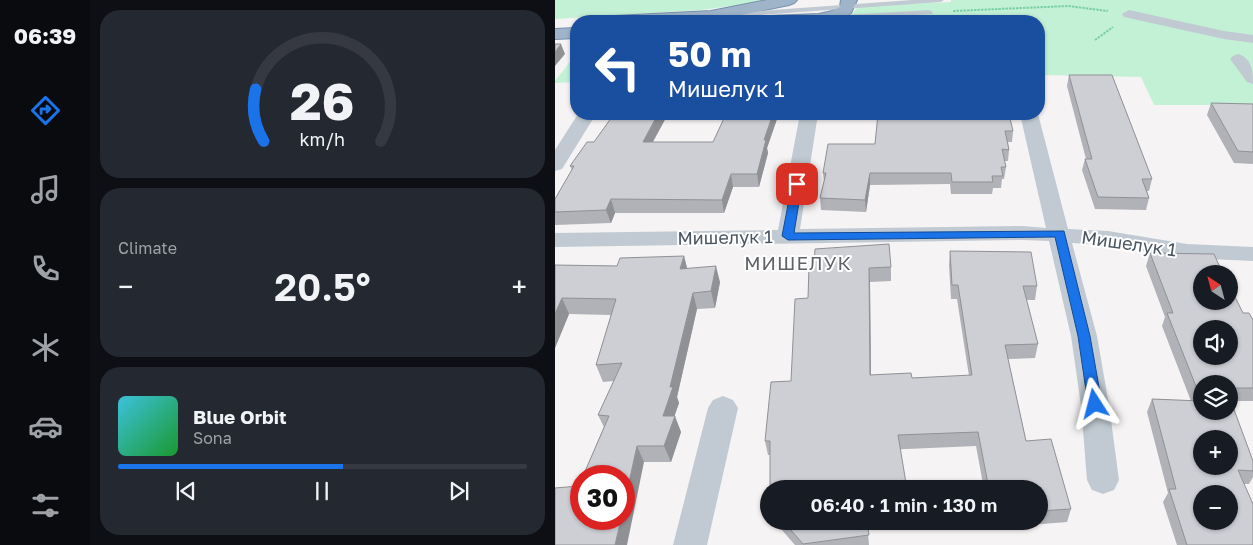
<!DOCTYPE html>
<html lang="en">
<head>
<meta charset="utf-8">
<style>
	:root { --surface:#171b24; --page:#242831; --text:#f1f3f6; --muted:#9ea1a6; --line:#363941; --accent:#1a73e8 }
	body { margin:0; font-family:"Golos Text",sans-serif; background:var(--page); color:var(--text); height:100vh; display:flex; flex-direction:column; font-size:19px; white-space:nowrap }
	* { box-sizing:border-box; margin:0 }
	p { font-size:16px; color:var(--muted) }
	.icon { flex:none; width:28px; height:28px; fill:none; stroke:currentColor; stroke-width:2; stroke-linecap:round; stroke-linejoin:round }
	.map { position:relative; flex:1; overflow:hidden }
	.side { display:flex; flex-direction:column; gap:10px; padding:10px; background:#0d0f14; width:465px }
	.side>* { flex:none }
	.banner { position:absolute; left:15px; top:15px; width:475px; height:105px; border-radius:20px; box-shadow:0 1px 4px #0004; background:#1a4fa0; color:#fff; overflow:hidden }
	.needle { width:32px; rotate:324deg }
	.controls { position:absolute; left:638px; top:265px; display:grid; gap:10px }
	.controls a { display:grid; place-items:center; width:45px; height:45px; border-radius:50%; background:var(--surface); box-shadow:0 1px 4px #0004; font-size:25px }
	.speed { position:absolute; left:15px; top:465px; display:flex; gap:10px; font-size:25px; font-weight:700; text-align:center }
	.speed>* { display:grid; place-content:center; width:65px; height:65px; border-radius:50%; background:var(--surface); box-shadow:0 1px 4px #0004; line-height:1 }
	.speed .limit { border:8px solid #d22; background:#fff; color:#111 }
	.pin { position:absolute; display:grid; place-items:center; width:42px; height:42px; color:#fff; margin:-21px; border-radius:10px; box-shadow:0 2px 8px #0006 }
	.me { position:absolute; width:55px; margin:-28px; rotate:351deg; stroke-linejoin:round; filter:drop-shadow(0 0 4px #0008) }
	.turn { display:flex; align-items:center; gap:18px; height:105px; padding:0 15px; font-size:22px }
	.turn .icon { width:65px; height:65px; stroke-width:2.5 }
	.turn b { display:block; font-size:35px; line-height:42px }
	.big { font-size:38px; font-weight:600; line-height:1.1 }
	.side .tile { flex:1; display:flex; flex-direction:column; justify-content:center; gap:8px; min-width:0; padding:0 18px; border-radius:20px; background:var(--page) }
	.side .dial { align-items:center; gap:0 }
	.dial svg { height:130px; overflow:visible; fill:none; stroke:var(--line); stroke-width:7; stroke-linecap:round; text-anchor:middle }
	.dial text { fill:var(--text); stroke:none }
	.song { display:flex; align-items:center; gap:15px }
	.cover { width:60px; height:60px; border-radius:8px; background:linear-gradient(135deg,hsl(190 70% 55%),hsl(130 70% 35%)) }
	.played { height:5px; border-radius:2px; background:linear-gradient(90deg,var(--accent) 55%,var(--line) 55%) }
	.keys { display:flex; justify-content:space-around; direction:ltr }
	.heat { display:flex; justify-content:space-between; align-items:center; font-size:28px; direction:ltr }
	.trip { position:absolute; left:205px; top:480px; width:288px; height:50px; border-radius:25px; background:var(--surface); box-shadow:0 1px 4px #0004; font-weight:600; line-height:50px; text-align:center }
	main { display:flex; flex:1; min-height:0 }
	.menu { display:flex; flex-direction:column; width:90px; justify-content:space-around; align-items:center; background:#090b0e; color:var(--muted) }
	.menu .icon { width:35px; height:35px }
	.menu .on { color:var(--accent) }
	.menu b { font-size:22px; color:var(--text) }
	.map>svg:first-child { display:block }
	.green { fill:#c3f1d5 }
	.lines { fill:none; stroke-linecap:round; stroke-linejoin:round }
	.trunk-casing { stroke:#7690ad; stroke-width:2 }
	.path { stroke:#7ad0a6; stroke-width:2; stroke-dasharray:2.5 1; stroke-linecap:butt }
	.service { fill:#c1cad2; fill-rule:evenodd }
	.minor { fill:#c1cad2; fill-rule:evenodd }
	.trunk { fill:#9fb4c9; fill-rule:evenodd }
	.wall { fill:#b0b2b7; fill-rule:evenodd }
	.shaded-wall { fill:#909195 }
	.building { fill:#cdcfd5; stroke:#909195; fill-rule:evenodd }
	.route { fill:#1a73e8; stroke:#114b97 }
	.labels { text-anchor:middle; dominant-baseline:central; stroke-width:4; stroke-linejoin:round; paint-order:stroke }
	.street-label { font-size:18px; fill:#4a5661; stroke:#fff }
	.neighbourhood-label { font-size:19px; letter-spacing:1px; fill:#5f6368; stroke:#fff }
</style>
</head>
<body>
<main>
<nav class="menu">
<b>06:39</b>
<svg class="icon on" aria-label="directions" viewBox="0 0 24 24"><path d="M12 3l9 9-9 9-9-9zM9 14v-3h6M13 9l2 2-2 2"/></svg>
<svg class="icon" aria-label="music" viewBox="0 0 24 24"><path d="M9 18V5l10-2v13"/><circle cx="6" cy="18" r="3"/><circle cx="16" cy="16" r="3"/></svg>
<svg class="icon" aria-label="phone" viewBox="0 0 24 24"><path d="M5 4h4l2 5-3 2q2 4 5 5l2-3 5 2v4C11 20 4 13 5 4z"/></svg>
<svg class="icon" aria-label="climate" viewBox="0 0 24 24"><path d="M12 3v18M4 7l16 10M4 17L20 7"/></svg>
<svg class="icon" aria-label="car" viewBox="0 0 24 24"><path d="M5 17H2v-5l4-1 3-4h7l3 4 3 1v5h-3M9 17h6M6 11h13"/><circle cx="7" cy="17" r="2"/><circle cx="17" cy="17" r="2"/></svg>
<svg class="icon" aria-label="filters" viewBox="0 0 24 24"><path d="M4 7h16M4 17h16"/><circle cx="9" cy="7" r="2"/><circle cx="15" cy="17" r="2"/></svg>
</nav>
<section class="side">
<div class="tile dial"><svg viewBox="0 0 100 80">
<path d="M14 69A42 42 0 1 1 86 69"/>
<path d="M14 69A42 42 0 0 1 9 37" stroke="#1a73e8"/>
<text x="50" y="56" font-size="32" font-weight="700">26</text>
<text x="50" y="72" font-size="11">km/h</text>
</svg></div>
<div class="tile"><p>Climate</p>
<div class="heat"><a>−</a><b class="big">20.5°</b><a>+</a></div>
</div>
<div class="tile">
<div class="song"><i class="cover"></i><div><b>Blue Orbit</b><p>Sona</p></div></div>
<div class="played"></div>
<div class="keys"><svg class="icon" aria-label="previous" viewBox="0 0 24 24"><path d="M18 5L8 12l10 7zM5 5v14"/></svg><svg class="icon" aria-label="pause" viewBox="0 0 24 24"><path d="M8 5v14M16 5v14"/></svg><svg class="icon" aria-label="next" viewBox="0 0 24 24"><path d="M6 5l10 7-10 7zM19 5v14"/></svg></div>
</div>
</section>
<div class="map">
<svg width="698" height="545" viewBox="0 0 698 545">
	<rect width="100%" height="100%" fill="#f5f3f3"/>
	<!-- green -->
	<g class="green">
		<path d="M 0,0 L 221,0 L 146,10 L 0,19 Z"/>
		<path d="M 396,0 L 698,0 L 698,105 L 599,105 L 586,77 L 488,75 L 484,66 L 484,21 L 284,21 L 294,17 L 304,6 L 396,2 Z"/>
		<path d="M 21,54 L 21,82 L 0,83 L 0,81 Z"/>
	</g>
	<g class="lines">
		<!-- trunk casing -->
		<g class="trunk-casing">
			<g id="trunk">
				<path d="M 212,0 L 242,0 L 239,3 L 234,5 L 156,21 L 51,21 L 53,18 L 59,16 L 156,11 Z"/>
				<path d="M 286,0 L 302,0 L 296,13 L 289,18 L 275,21 L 206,21 L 208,18 L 214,16 L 264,14 L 277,11 L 285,7 Z"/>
				<path d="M 21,28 L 21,38 L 0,39 L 0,29 Z"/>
			</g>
		</g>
		<!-- path -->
		<g class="path">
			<path d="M 398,11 L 513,6 L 553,11"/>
			<path d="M 540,40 L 558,27"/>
		</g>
		<!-- service -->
		<g class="service">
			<path d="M 357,0 L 389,0 L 386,2 L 176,17 L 172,15 L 176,13 Z"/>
			<path d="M 374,10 L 378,12 L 377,14 L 274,20 L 270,18 L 274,16 Z"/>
		</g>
		<!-- minor -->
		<g class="minor">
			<path d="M 574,10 L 669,31 L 698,35 L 698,43 L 669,39 L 569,17 L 567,14 Z"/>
			<path d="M 683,54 C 697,58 698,72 698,84 L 692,82 L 675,59 L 678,56 Z"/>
			<path d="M 23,114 L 41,114 L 7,169 L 0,171 L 0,150 Z"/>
			<path d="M 245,114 L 263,114 L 245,229 L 468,226 L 491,228 L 465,114 L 483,114 L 513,229 L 553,231 L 632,244 L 698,247 L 698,261 L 632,258 L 553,245 L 517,243 L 542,336 L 554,405 L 564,480 L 559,490 L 548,494 L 537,490 L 532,480 L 526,405 L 516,336 L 494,241 L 468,240 L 0,247 L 0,233 L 223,230 Z"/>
			<path d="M 168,396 L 178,400 L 183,408 L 152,545 L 118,545 L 153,408 L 158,400 Z"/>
		</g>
		<!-- trunk -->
		<use href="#trunk" class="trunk"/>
	</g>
	<!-- wall -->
	<g class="wall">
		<path d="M 514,75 L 597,179 L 594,191 L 592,191 L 594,198 L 591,210 L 540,209 L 527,170 L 530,159 L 531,159 L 512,86 Z"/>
		<path d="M 656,103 L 698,104 L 698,164 L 679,163 L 652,115 Z"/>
		<path d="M 59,114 L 113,114 L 98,142 L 158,142 L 171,114 L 221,114 L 222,119 L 212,148 L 213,153 L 204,187 L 178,187 L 169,213 L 60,213 L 56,223 L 0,225 L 0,199 L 17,170 L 15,166 L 39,142 Z"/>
		<path d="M 323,114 L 458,131 L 457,142 L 453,142 L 454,150 L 453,161 L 449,161 L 451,167 L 449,179 L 447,179 L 446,188 L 438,188 L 437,194 L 396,194 L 395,184 L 315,185 L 311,212 L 266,210 L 265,198 L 269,181 L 268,173 L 320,144 Z"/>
		<path d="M 395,251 L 482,286 L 480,300 L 471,300 L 483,344 L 480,358 L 453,359 L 471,441 L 516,509 L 512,522 L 437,528 L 435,521 L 484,521 L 484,489 L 429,489 L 421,446 L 213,455 L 210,441 L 236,381 L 253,298 L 254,267 L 336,267 L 336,281 L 315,282 L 316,375 L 357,378 L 414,376 L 402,299 L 396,299 L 394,265 Z"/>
		<path d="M 595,253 L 698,320 L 698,401 L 676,401 L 698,471 L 698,477 L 694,484 L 689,484 L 698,545 L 622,545 L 608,502 L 613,493 L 592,412 L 597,399 L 636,401 L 607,326 L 610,317 L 591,266 ZM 646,384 L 674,384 L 674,411 L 646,411 Z"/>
		<path d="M 129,256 L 132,268 L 165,282 L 160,308 L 142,309 L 122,397 L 124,403 L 119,416 L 126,432 L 116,462 L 89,462 L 24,486 L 49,427 L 43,415 L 59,381 L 48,382 L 41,365 L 56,315 L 14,314 L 0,348 L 0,265 L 62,266 Z"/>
		<path d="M 219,521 L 312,521 L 314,545 L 240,545 Z"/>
	</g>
	<!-- shaded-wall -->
	<g class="shaded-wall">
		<path d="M 6,44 L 10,54 L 0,66 L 0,52 Z"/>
		<path d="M 103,114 L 113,114 L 91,154 L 88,142 Z"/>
		<path d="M 218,114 L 221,114 L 222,119 L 212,148 L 213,153 L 204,187 L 202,174 L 209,140 Z"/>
		<path d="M 315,173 L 315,185 L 311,212 L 310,200 Z"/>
		<path d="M 176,174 L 178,187 L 169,213 L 167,200 Z"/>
		<path d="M 56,199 L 60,213 L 56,223 L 51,210 Z"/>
		<path d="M 129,256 L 133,272 L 125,269 Z"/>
		<path d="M 161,266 L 165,282 L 160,308 L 156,291 Z"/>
		<path d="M 314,268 L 315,282 L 316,389 L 315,375 Z"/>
		<path d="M 138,293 L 142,309 L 122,397 L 124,403 L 114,432 L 108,416 Z"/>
		<path d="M 7,298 L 14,314 L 0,348 L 0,314 Z"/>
		<path d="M 120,416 L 126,432 L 116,462 L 109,446 Z"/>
		<path d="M 82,446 L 89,462 L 72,545 L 60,545 L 66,519 L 69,519 L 69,505 Z"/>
	</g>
	<!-- building -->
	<g class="building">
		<path d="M 0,44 L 6,44 L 0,52 Z"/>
		<path d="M 514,75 L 557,75 L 597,179 L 587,179 L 594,198 L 543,197 L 530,159 L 537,159 Z"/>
		<path d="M 656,103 L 698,104 L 698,152 L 683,151 Z"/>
		<path d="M 59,114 L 103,114 L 88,142 L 158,142 L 171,114 L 218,114 L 209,140 L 211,140 L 202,174 L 176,174 L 167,200 L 56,199 L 51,210 L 0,212 L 0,199 L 19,166 L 15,166 L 32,142 L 39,142 Z"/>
		<path d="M 323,114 L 454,114 L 458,131 L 450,131 L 454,150 L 447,149 L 451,167 L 446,167 L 448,176 L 437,176 L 438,182 L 397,182 L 396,173 L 315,173 L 310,200 L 265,198 L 271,173 L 268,173 L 273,144 L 320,144 Z"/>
		<path d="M 334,244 L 336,267 L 314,268 L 315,375 L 356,373 L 357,378 L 417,375 L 403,285 L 397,285 L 395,251 L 476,252 L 482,286 L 468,286 L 483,344 L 450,345 L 471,441 L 496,439 L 516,509 L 484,511 L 484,489 L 434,489 L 423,432 L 343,435 L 352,489 L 215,489 L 215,441 L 210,441 L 216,382 L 236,381 L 240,299 L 253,298 L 254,267 L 259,267 L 260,249 Z"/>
		<path d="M 595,253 L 659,254 L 668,274 L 646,274 L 646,301 L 674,301 L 674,285 L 688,313 L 694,313 L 698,320 L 698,388 L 674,388 L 674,384 L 646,384 L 646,399 L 612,313 L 618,313 ZM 646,329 L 674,329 L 674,356 L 646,356 Z"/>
		<path d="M 129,256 L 125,269 L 161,266 L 156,291 L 138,293 L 115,387 L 118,387 L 108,416 L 120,416 L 109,446 L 82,446 L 69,505 L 69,476 L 28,476 L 54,416 L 43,415 L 67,363 L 41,365 L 61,299 L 7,298 L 0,314 L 0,265 L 62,266 L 65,258 Z"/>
		<path d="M 674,396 L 698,461 L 698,471 L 683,470 L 698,504 L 698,545 L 632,545 L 614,489 L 621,489 L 597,399 L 646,401 L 646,411 L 674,411 ZM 646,439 L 674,439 L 674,466 L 646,466 ZM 646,494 L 674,494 L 674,521 L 646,521 Z"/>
		<path d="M 26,481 L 26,519 L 66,519 L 60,545 L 0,545 L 0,488 L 24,486 Z"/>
		<path d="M 228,521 L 312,521 L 314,535 L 248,544 Z"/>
	</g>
	<!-- route -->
	<path class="route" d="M 242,181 L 247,184 L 239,233 L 509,231 L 535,336 L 547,404 L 545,408 L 540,410 L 535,408 L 533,404 L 523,336 L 500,237 L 233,240 L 227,236 L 237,184 Z"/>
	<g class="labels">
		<!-- street labels -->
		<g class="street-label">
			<text transform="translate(170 237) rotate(-1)">Мишелук 1</text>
			<text transform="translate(574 243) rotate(8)">Мишелук 1</text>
		</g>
		<!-- neighbourhood labels -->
		<g class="neighbourhood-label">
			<text x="243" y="262">МИШЕЛУК</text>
		</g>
	</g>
</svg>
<div class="controls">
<a><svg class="needle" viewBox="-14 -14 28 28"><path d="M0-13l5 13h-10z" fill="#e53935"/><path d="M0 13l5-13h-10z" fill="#9ea1a6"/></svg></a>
<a><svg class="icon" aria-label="sound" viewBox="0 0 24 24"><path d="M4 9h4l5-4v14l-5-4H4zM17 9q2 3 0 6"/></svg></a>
<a><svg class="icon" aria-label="layers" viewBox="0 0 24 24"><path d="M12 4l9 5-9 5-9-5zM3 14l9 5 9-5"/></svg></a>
<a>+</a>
<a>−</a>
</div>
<div class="speed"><div class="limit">30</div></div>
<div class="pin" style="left:242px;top:184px;background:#d93025"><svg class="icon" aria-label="arrive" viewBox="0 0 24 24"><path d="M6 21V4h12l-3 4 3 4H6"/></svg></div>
<svg class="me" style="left:540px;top:404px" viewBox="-20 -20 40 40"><path d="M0-17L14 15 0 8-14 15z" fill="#1a73e8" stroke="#fff" stroke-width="4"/></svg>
<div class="trip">06:40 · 1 min · 130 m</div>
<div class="banner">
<div class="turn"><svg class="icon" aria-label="left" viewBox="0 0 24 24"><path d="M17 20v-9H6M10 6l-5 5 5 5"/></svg><div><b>50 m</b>Мишелук 1</div></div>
</div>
</div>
</main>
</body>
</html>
